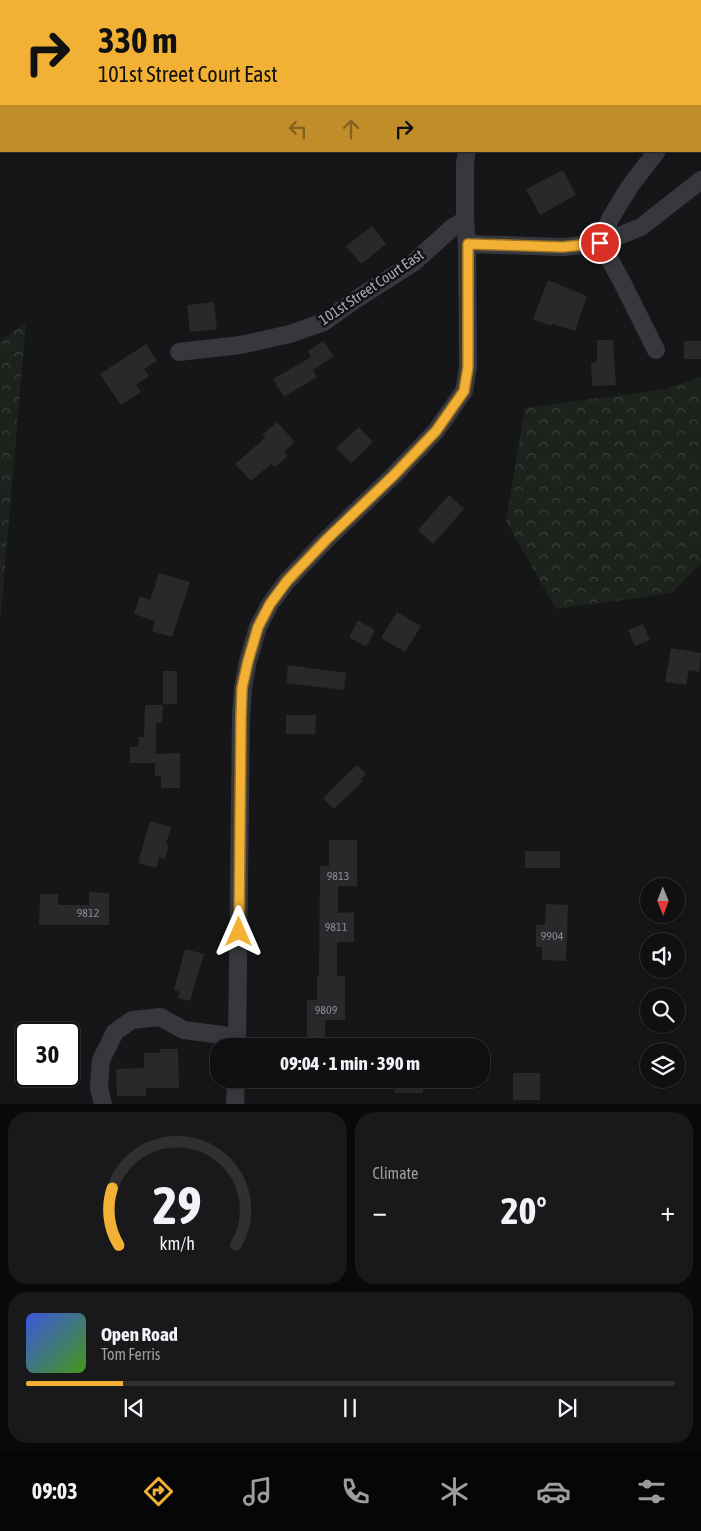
<!DOCTYPE html>
<html lang="en">
<head>
<meta charset="utf-8">
<style>
	:root { --surface:#101012; --page:#19191b; --text:#f1f3f6; --muted:#9c9d9f; --line:#303032; --accent:#f2b134 }
	body { margin:0; font-family:"Asap Condensed",sans-serif; background:var(--page); color:var(--text); height:100vh; display:flex; flex-direction:column; font-size:19px; white-space:nowrap }
	* { box-sizing:border-box; margin:0 }
	p { font-size:16px; color:var(--muted) }
	.icon { flex:none; width:28px; height:28px; fill:none; stroke:currentColor; stroke-width:2; stroke-linecap:round; stroke-linejoin:round }
	.map { position:relative; height:1104px; overflow:hidden }
	.side { display:flex; flex-direction:column; gap:8px; padding:8px; background:#09090a; flex:1 }
	.side>* { flex:none }
	.guide { position:absolute; left:0px; top:0px; width:701px; height:152px; box-shadow:0 2px 8px #0003,0 0 0 1px var(--line); background:#f2b134; color:#111; overflow:hidden }
	.needle { width:32px; rotate:179deg }
	.buttons { position:absolute; left:640px; top:878px; display:grid; gap:10px }
	.buttons a { display:grid; place-items:center; width:45px; height:45px; border-radius:50%; background:var(--surface); box-shadow:0 2px 8px #0003,0 0 0 1px var(--line); font-size:25px }
	.speed { position:absolute; left:15px; top:1022px; display:flex; gap:10px; font-size:25px; font-weight:700; text-align:center }
	.speed>* { display:grid; place-content:center; width:65px; height:65px; border-radius:50%; background:var(--surface); box-shadow:0 2px 8px #0003,0 0 0 1px var(--line); line-height:1 }
	.speed .limit { border:2px solid #111; border-radius:8px; background:#fff; color:#111 }
	.pin { position:absolute; display:grid; place-items:center; width:42px; height:42px; color:#fff; margin:-21px; border:2px solid #fff; border-radius:50%; box-shadow:0 1px 5px #0007 }
	.me { position:absolute; width:55px; margin:-28px; rotate:0deg; stroke-linejoin:round; filter:drop-shadow(0 0 4px #0008) }
	.turn { display:flex; align-items:center; gap:18px; height:105px; padding:0 15px; font-size:22px }
	.turn .icon { width:65px; height:65px; stroke-width:2.5 }
	.turn b { display:block; font-size:35px; line-height:42px }
	.lanes { display:flex; align-items:center; height:48px; padding:0 15px; background:#0003; justify-content:center; gap:25px; direction:ltr }
	.lanes .off { opacity:.35 }
	.big { font-size:38px; font-weight:700; line-height:1.1 }
	.side .card { flex:1; display:flex; flex-direction:column; justify-content:center; gap:8px; min-width:0; padding:0 18px; border-radius:20px; background:var(--page) }
	.side .dial { align-items:center; gap:0 }
	.dial svg { height:130px; overflow:visible; fill:none; stroke:var(--line); stroke-width:7; stroke-linecap:round; text-anchor:middle }
	.dial text { fill:var(--text); stroke:none }
	.song { display:flex; align-items:center; gap:15px }
	.cover { width:60px; height:60px; border-radius:8px; background:linear-gradient(135deg,hsl(230 70% 55%),hsl(100 70% 35%)) }
	.played { height:5px; border-radius:2px; background:linear-gradient(90deg,var(--accent) 15%,var(--line) 15%) }
	.keys { display:flex; justify-content:space-around; direction:ltr }
	.heat { display:flex; justify-content:space-between; align-items:center; font-size:28px; direction:ltr }
	.side .tiles { flex:1; display:grid; gap:8px; grid-template-columns:1fr 1fr }
	.card:last-child { grid-column:span 2 }
	.trip { position:absolute; left:210px; top:1038px; width:280px; height:50px; border-radius:20px; background:var(--surface); box-shadow:0 2px 8px #0003,0 0 0 1px var(--line); font-weight:700; line-height:50px; text-align:center }
	.dock { display:flex; height:80px; justify-content:space-around; align-items:center; background:#060607; color:var(--muted) }
	.dock .icon { width:35px; height:35px }
	.dock .selected { color:var(--accent) }
	.dock b { font-size:22px; color:var(--text) }
	.map>svg:first-child { display:block }
	.forest { fill:url(#forest-crowns) }
	.building { fill:#29292c }
	.lines { fill:none; stroke-linecap:round; stroke-linejoin:round }
	.minor { stroke:#37383d; stroke-width:18 }
	.route-casing { stroke:#9d7322; stroke-width:12 }
	.route { stroke:#f2b134; stroke-width:9 }
	.labels { text-anchor:middle; dominant-baseline:central; stroke-width:5; stroke-linejoin:round; paint-order:stroke }
	.number-label { font-size:12px; fill:#888b94 }
	.street-label { font-size:15px; fill:#a8adb8; stroke:#111113 }
</style>
</head>
<body>
<div class="map">
<svg width="701" height="1104" viewBox="0 0 701 1104">
	<defs>
		<pattern id="forest-crowns" width="20" height="18" patternUnits="userSpaceOnUse" patternTransform="scale(1.25)"><rect width="20" height="18" fill="#1c231d"/><path d="M2 6a3 3 0 1 1 6 0M12 15a3 3 0 1 1 6 0" fill="none" stroke="#3a403c"/></pattern>
	</defs>
	<rect width="100%" height="100%" fill="#161618"/>
	<!-- forest -->
	<g class="forest">
		<path d="M 26,322 L 0,623 L 0,342 Z"/>
		<path d="M 701,377 L 701,563 L 672,593 L 556,609 L 506,521 L 525,408 L 665,389 Z"/>
	</g>
	<!-- building -->
	<g class="building">
		<path d="M 563,170 L 576,195 L 540,215 L 526,189 Z"/>
		<path d="M 372,226 L 386,244 L 361,264 L 346,246 Z"/>
		<path d="M 548,280 L 587,296 L 575,331 L 552,324 L 551,326 L 533,319 Z"/>
		<path d="M 214,302 L 217,329 L 190,332 L 187,305 Z"/>
		<path d="M 597,340 L 613,340 L 616,385 L 592,386 L 591,363 L 597,362 Z"/>
		<path d="M 323,341 L 334,356 L 313,370 L 317,377 L 284,397 L 273,379 L 311,357 L 308,351 Z"/>
		<rect x="684" y="341" width="17" height="18"/>
		<path d="M 146,344 L 157,361 L 144,369 L 149,376 L 136,385 L 141,392 L 121,405 L 100,374 Z"/>
		<path d="M 277,422 L 295,442 L 284,452 L 288,456 L 275,467 L 271,464 L 251,481 L 235,464 L 265,438 L 262,435 Z"/>
		<path d="M 359,427 L 373,442 L 351,463 L 336,448 Z"/>
		<path d="M 449,495 L 464,509 L 433,544 L 418,530 Z"/>
		<path d="M 159,573 L 190,582 L 172,637 L 152,631 L 155,621 L 134,614 L 140,596 L 150,600 Z"/>
		<path d="M 397,612 L 421,626 L 405,652 L 381,638 Z"/>
		<path d="M 358,620 L 375,630 L 366,647 L 349,637 Z"/>
		<path d="M 643,624 L 650,640 L 635,646 L 628,630 Z"/>
		<path d="M 671,648 L 701,653 L 699,672 L 689,670 L 686,685 L 665,682 Z"/>
		<path d="M 288,665 L 346,673 L 344,690 L 286,683 Z"/>
		<rect x="163" y="671" width="14" height="33"/>
		<path d="M 145,705 L 163,705 L 162,723 L 156,723 L 156,754 L 180,753 L 180,788 L 161,788 L 161,776 L 155,776 L 155,763 L 130,763 L 130,747 L 138,747 L 139,737 L 144,737 Z"/>
		<path d="M 286,715 L 316,715 L 315,734 L 286,734 Z"/>
		<path d="M 357,765 L 366,774 L 361,779 L 363,781 L 334,809 L 323,798 Z"/>
		<path d="M 150,821 L 171,827 L 166,844 L 169,845 L 165,859 L 159,857 L 156,868 L 138,863 Z"/>
		<path d="M 329,840 L 357,840 L 357,886 L 338,886 L 338,913 L 354,912 L 354,942 L 337,942 L 337,976 L 345,976 L 345,1020 L 325,1020 L 325,1046 L 307,1046 L 307,1000 L 317,1000 L 317,976 L 319,976 L 320,866 L 329,866 Z"/>
		<rect x="525" y="851" width="35" height="17"/>
		<path d="M 89,892 L 109,893 L 109,925 L 39,925 L 40,894 L 58,894 L 58,905 L 89,905 Z"/>
		<path d="M 546,904 L 568,905 L 566,961 L 542,960 L 542,947 L 536,947 L 536,925 L 545,925 Z"/>
		<path d="M 185,949 L 204,954 L 190,1001 L 178,998 L 180,992 L 174,990 Z"/>
		<path d="M 160,1049 L 178,1049 L 179,1088 L 146,1088 L 146,1096 L 117,1096 L 116,1069 L 144,1068 L 144,1053 L 160,1053 Z"/>
		<rect x="513" y="1073" width="27" height="27"/>
		<rect x="394" y="1079" width="29" height="14"/>
	</g>
	<g class="lines">
		<!-- minor -->
		<g class="minor">
			<path d="M 517,1 L 518,0"/>
			<path d="M 700,99 L 701,98"/>
			<path d="M 601,243 L 624,286 L 656,350"/>
			<path d="M 601,243 L 610,219 L 630,186 L 657,151"/>
			<path d="M 467,244 L 563,247 L 601,243 L 641,227 L 701,180"/>
			<path d="M 179,352 L 240,345 L 290,334 L 324,322 L 355,300 L 413,263 L 453,227 L 465,220"/>
			<path d="M 237,1046 L 241,717 L 243,688 L 248,661 L 258,627 L 270,604 L 287,581 L 327,539 L 393,476 L 436,431 L 464,391 L 468,367 L 467,244 L 465,220 L 465,162 L 467,151"/>
			<path d="M 103,1104 L 99,1088 L 101,1060 L 115,1032 L 132,1020 L 160,1017 L 184,1030 L 237,1037"/>
			<path d="M 235,1104 L 236,1079"/>
		</g>
	</g>
	<g class="lines">
		<!-- route casing -->
		<g class="route-casing">
			<path id="route" d="M 239,932 L 241,717 L 242,688 L 248,661 L 258,627 L 270,604 L 287,581 L 327,539 L 393,476 L 436,431 L 464,391 L 468,367 L 468,244 L 563,247 L 600,243"/>
		</g>
		<!-- route -->
		<use href="#route" class="route"/>
	</g>
	<g class="labels">
		<!-- number labels -->
		<g class="number-label">
			<text x="338" y="876">9813</text>
			<text x="88" y="913">9812</text>
			<text x="336" y="927">9811</text>
			<text x="552" y="936">9904</text>
			<text x="326" y="1010">9809</text>
		</g>
		<!-- street labels -->
		<g class="street-label">
			<text transform="translate(371 287) rotate(-34)">101st Street Court East</text>
		</g>
	</g>
</svg>
<div class="buttons">
<a><svg class="needle" viewBox="-14 -14 28 28"><path d="M0-13l5 13h-10z" fill="#e53935"/><path d="M0 13l5-13h-10z" fill="#9c9d9f"/></svg></a>
<a><svg class="icon" aria-label="sound" viewBox="0 0 24 24"><path d="M4 9h4l5-4v14l-5-4H4zM17 9q2 3 0 6"/></svg></a>
<a><svg class="icon" aria-label="search" viewBox="0 0 24 24"><circle cx="10" cy="10" r="6"/><path d="M15 15l6 6"/></svg></a>
<a><svg class="icon" aria-label="layers" viewBox="0 0 24 24"><path d="M12 4l9 5-9 5-9-5zM3 14l9 5 9-5"/></svg></a>
</div>
<div class="speed"><div class="limit">30</div></div>
<div class="pin" style="left:600px;top:243px;background:#d93025"><svg class="icon" aria-label="arrive" viewBox="0 0 24 24"><path d="M6 21V4h12l-3 4 3 4H6"/></svg></div>
<svg class="me" style="left:239px;top:932px" viewBox="-20 -20 40 40"><path d="M0-17L14 15 0 8-14 15z" fill="#f2b134" stroke="#fff" stroke-width="4"/></svg>
<div class="trip">09:04 · 1 min · 390 m</div>
<div class="guide">
<div class="turn"><svg class="icon" aria-label="right" viewBox="0 0 24 24"><path d="M7 20v-9h11M14 6l5 5-5 5"/></svg><div><b>330 m</b>101st Street Court East</div></div>
<div class="lanes"><svg class="icon off" aria-label="left" viewBox="0 0 24 24"><path d="M17 20v-9H6M10 6l-5 5 5 5"/></svg><svg class="icon off" aria-label="ahead" viewBox="0 0 24 24"><path d="M12 20V5M6 11l6-6 6 6"/></svg><svg class="icon" aria-label="right" viewBox="0 0 24 24"><path d="M7 20v-9h11M14 6l5 5-5 5"/></svg></div>
</div>
</div>
<section class="side">
<div class="tiles">
<div class="card dial"><svg viewBox="0 0 100 80">
<path d="M14 69A42 42 0 1 1 86 69"/>
<path d="M14 69A42 42 0 0 1 10 34" stroke="#f2b134"/>
<text x="50" y="56" font-size="32" font-weight="700">29</text>
<text x="50" y="72" font-size="11">km/h</text>
</svg></div>
<div class="card"><p>Climate</p>
<div class="heat"><a>−</a><b class="big">20°</b><a>+</a></div>
</div>
<div class="card">
<div class="song"><i class="cover"></i><div><b>Open Road</b><p>Tom Ferris</p></div></div>
<div class="played"></div>
<div class="keys"><svg class="icon" aria-label="previous" viewBox="0 0 24 24"><path d="M18 5L8 12l10 7zM5 5v14"/></svg><svg class="icon" aria-label="pause" viewBox="0 0 24 24"><path d="M8 5v14M16 5v14"/></svg><svg class="icon" aria-label="next" viewBox="0 0 24 24"><path d="M6 5l10 7-10 7zM19 5v14"/></svg></div>
</div>
</div>
</section>
<nav class="dock">
<b>09:03</b>
<svg class="icon selected" aria-label="directions" viewBox="0 0 24 24"><path d="M12 3l9 9-9 9-9-9zM9 14v-3h6M13 9l2 2-2 2"/></svg>
<svg class="icon" aria-label="music" viewBox="0 0 24 24"><path d="M9 18V5l10-2v13"/><circle cx="6" cy="18" r="3"/><circle cx="16" cy="16" r="3"/></svg>
<svg class="icon" aria-label="phone" viewBox="0 0 24 24"><path d="M5 4h4l2 5-3 2q2 4 5 5l2-3 5 2v4C11 20 4 13 5 4z"/></svg>
<svg class="icon" aria-label="climate" viewBox="0 0 24 24"><path d="M12 3v18M4 7l16 10M4 17L20 7"/></svg>
<svg class="icon" aria-label="car" viewBox="0 0 24 24"><path d="M5 17H2v-5l4-1 3-4h7l3 4 3 1v5h-3M9 17h6M6 11h13"/><circle cx="7" cy="17" r="2"/><circle cx="17" cy="17" r="2"/></svg>
<svg class="icon" aria-label="filters" viewBox="0 0 24 24"><path d="M4 7h16M4 17h16"/><circle cx="9" cy="7" r="2"/><circle cx="15" cy="17" r="2"/></svg>
</nav>
</body>
</html>
